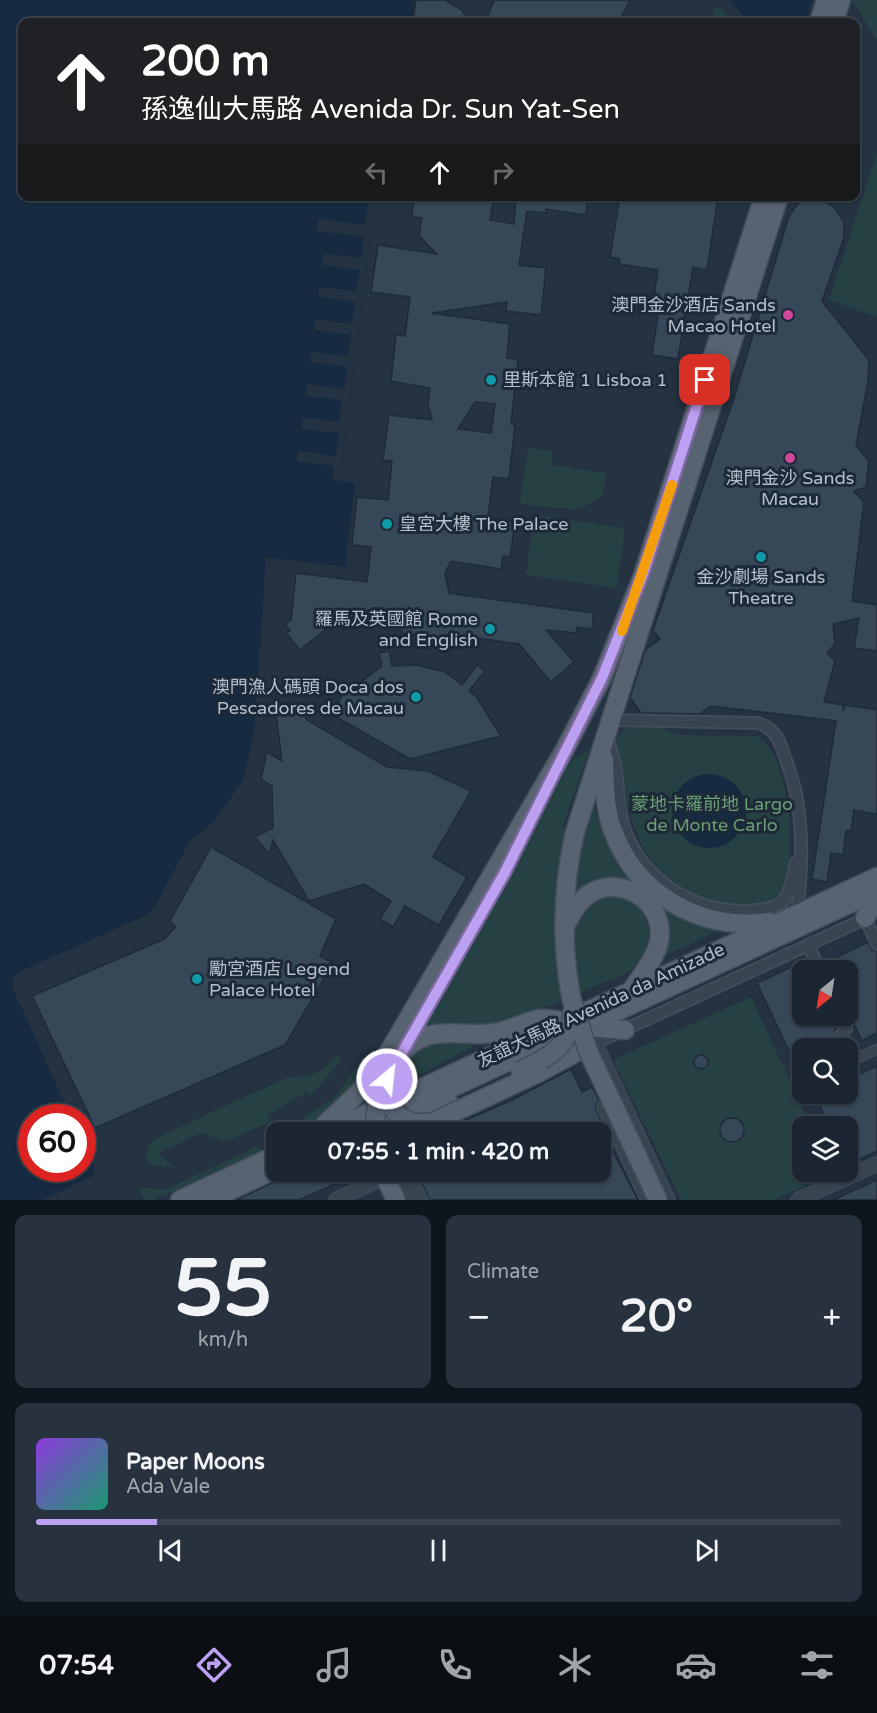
<!DOCTYPE html>
<html lang="en">
<head>
<meta charset="utf-8">
<style>
	:root { --surface:#1b2632; --page:#28323e; --text:#f1f3f6; --muted:#a0a5ac; --line:#39434d; --accent:#bca0f2 }
	body { margin:0; font-family:"Varela Round","Noto Sans SC",sans-serif; background:var(--page); color:var(--text); height:100vh; display:flex; flex-direction:column; font-size:22px; white-space:nowrap }
	* { box-sizing:border-box; margin:0 }
	p { font-size:20px; color:var(--muted) }
	.icon { flex:none; width:33px; height:33px; fill:none; stroke:currentColor; stroke-width:2; stroke-linecap:round; stroke-linejoin:round }
	.map { position:relative; height:1200px; overflow:hidden }
	.panel { display:flex; flex-direction:column; gap:15px; padding:15px; background:#0f151c; flex:1 }
	.panel>* { flex:none }
	.top-card { position:absolute; left:18px; top:18px; width:842px; height:183px; border-radius:12px; box-shadow:0 2px 4px #0004,0 0 0 2px var(--line); background:#202124; color:#fff; overflow:hidden }
	.needle { width:39px; rotate:210deg }
	.tools { position:absolute; left:792px; top:960px; display:grid; gap:12px }
	.tools a { display:grid; place-items:center; width:66px; height:66px; border-radius:12px; background:var(--surface); box-shadow:0 2px 4px #0004,0 0 0 2px var(--line); font-size:30px }
	.speed { position:absolute; left:18px; top:1104px; display:flex; gap:12px; font-size:30px; font-weight:700; text-align:center }
	.speed>* { display:grid; place-content:center; width:78px; height:78px; border-radius:50%; background:var(--surface); box-shadow:0 2px 4px #0004,0 0 0 2px var(--line); line-height:1 }
	.speed .limit { border:9px solid #d22; background:#fff; color:#111 }
	.pin { position:absolute; display:grid; place-items:center; width:51px; height:51px; color:#fff; margin:-26px; border-radius:12px; box-shadow:0 3px 9px #0006 }
	.me { position:absolute; width:66px; margin:-33px; rotate:28deg; stroke-linejoin:round; filter:drop-shadow(0 0 4px #0008) }
	.turn { display:flex; align-items:center; gap:21px; height:126px; padding:0 24px; font-size:27px }
	.turn .icon { width:78px; height:78px; stroke-width:2.5 }
	.turn b { display:block; font-size:42px; line-height:51px }
	.lanes { display:flex; align-items:center; height:57px; padding:0 24px; background:#0003; justify-content:center; gap:30px; direction:ltr }
	.lanes .off { opacity:.35 }
	.big { font-size:45px; font-weight:700; line-height:1.1 }
	.panel .card { flex:1; display:flex; flex-direction:column; justify-content:center; gap:9px; min-width:0; padding:0 21px; border-radius:12px; background:var(--page) }
	.panel .dial { align-items:center; gap:0 }
	.dial b { font-size:78px; line-height:1 }
	.song { display:flex; align-items:center; gap:18px }
	.cover { width:72px; height:72px; border-radius:9px; background:linear-gradient(135deg,hsl(270 70% 55%),hsl(160 70% 35%)) }
	.played { height:6px; border-radius:3px; background:linear-gradient(90deg,var(--accent) 15%,var(--line) 15%) }
	.keys { display:flex; justify-content:space-around; direction:ltr }
	.heat { display:flex; justify-content:space-between; align-items:center; font-size:33px; direction:ltr }
	.panel .tiles { flex:1; display:grid; gap:15px; grid-template-columns:1fr 1fr }
	.card:last-child { grid-column:span 2 }
	.trip { position:absolute; left:266px; top:1122px; width:345px; height:60px; border-radius:12px; background:var(--surface); box-shadow:0 2px 4px #0004,0 0 0 2px var(--line); font-weight:700; line-height:60px; text-align:center }
	.tabs { display:flex; height:96px; justify-content:space-around; align-items:center; background:#0b0f14; color:var(--muted) }
	.tabs .icon { width:42px; height:42px }
	.tabs .active { color:var(--accent) }
	.tabs b { font-size:27px; color:var(--text) }
	.map>svg:first-child { display:block }
	.green { fill:#264143 }
	.water { fill:#162a41 }
	.pier { fill:#243242 }
	.building { fill:#364758; stroke:#1f2b39; stroke-width:1.5; fill-rule:evenodd }
	.lines { fill:none; stroke-linecap:round; stroke-linejoin:round }
	.pedestrian-casing { stroke:#424d5b; stroke-width:11 }
	.minor-casing { stroke:#424d5b; stroke-width:14 }
	.tertiary-casing { stroke:#424d5b; stroke-width:16 }
	.primary-casing { stroke:#424d5b; stroke-width:21 }
	.pedestrian { stroke:#394451; stroke-width:8 }
	.minor { stroke:#394451; stroke-width:10 }
	.tertiary { stroke:#394451; stroke-width:14 }
	.primary { stroke:#576371; stroke-width:18 }
	.primary-bridge-casing { stroke:#424d5b; stroke-width:21; stroke-linecap:butt }
	.primary-bridge { stroke:#576371; stroke-width:18 }
	.route-casing { stroke:#7a689d; stroke-width:15 }
	.route { stroke:#bca0f2; stroke-width:10 }
	.slow { stroke:#f59e0b; stroke-width:10 }
	.hotel-dot { fill:#d1479c; stroke:#1d2937; stroke-width:2 }
	.culture-dot { fill:#0f9aa8; stroke:#1d2937; stroke-width:2 }
	.labels { text-anchor:middle; dominant-baseline:central; stroke-width:6; stroke-linejoin:round; paint-order:stroke }
	.poi-label { font-size:18px; fill:#b5bfcc; stroke:#1d2937; text-anchor:end }
	.park-label { font-size:18px; fill:#6b9e74; stroke:#1d2937 }
	.street-label { font-size:18px; fill:#b5bfcc; stroke:#1d2937 }
</style>
</head>
<body>
<div class="map">
<svg width="877" height="1200" viewBox="0 0 877 1200">
	<rect width="100%" height="100%" fill="#243242"/>
	<!-- green -->
	<g class="green">
		<path d="M 852,0 L 877,0 L 877,40 Z"/>
		<path d="M 716,7 L 721,9 L 733,22 L 717,22 L 712,12 Z"/>
		<path d="M 877,153 L 877,317 L 829,300 Z"/>
		<path d="M 528,448 L 552,451 L 552,465 L 606,473 L 603,495 L 579,510 L 520,504 Z"/>
		<path d="M 534,515 L 625,528 L 617,588 L 526,575 Z"/>
		<path d="M 630,727 L 659,728 L 679,735 L 756,736 C 791,749 801,873 777,899 C 761,907 736,906 719,902 C 635,884 629,813 614,743 L 619,733 Z"/>
		<path d="M 590,748 L 563,826 L 577,829 L 594,803 C 612,885 655,893 722,929 L 653,961 L 658,915 L 647,919 C 652,943 647,952 631,971 L 513,1021 L 488,1039 L 384,1093 L 375,1091 L 449,976 L 508,878 L 560,769 Z"/>
		<path d="M 751,997 L 811,1126 L 802,1126 L 802,1172 L 833,1173 L 775,1200 L 681,1200 L 613,1060 Z"/>
		<path d="M 338,1055 L 341,1057 L 338,1063 L 311,1096 L 307,1092 L 268,1115 L 269,1122 L 226,1142 L 201,1133 L 157,1154 L 175,1167 L 150,1165 L 145,1156 L 147,1147 L 154,1139 L 286,1078 C 314,1076 318,1075 338,1055 Z"/>
		<path d="M 363,1057 L 376,1064 L 311,1132 L 282,1132 L 335,1097 Z"/>
		<path d="M 257,1147 L 261,1148 L 260,1153 L 153,1200 L 144,1200 L 137,1187 L 163,1190 Z"/>
	</g>
	<!-- water -->
	<g class="water">
		<path d="M 0,0 L 414,0 L 412,22 L 22,22 L 22,196 L 375,197 L 340,481 L 355,483 L 345,567 L 266,557 L 254,733 L 243,780 L 214,822 L 190,841 L 156,904 L 147,915 L 19,972 L 13,979 L 12,987 L 71,1117 L 32,1118 L 32,1168 L 82,1168 L 83,1142 L 94,1167 L 93,1176 L 42,1200 L 0,1200 Z"/>
		<path d="M 730,0 L 812,0 L 805,22 L 748,22 Z"/>
		<circle cx="709" cy="811" r="37"/>
	</g>
	<!-- pier -->
	<path class="pier" d="M 369,197 L 375,197 L 340,481 L 332,480 L 333,466 L 297,461 L 298,451 L 336,456 L 339,433 L 301,429 L 303,417 L 339,422 L 342,400 L 306,396 L 307,384 L 344,389 L 347,367 L 310,362 L 311,352 L 348,356 L 351,335 L 314,330 L 315,319 L 352,324 L 355,302 L 318,297 L 319,287 L 356,291 L 359,270 L 322,265 L 323,253 L 361,258 L 364,237 L 317,231 L 318,219 L 365,225 Z"/>
	<!-- building -->
	<g class="building">
		<path d="M 416,0 L 445,0 L 462,10 L 469,22 L 413,22 Z"/>
		<path d="M 494,0 L 630,0 L 620,19 L 614,22 L 485,22 Z"/>
		<path d="M 414,196 L 494,196 L 490,220 L 514,224 L 516,196 L 588,196 L 586,215 L 546,209 L 546,213 L 527,211 L 519,265 L 546,268 L 541,315 L 506,311 L 507,302 L 432,313 L 510,324 L 507,358 L 518,359 L 511,424 L 515,425 L 509,479 L 493,477 L 488,518 L 515,522 L 510,557 L 503,556 L 501,569 L 451,561 L 445,573 L 449,593 L 594,613 L 592,629 L 577,627 L 576,633 L 546,630 L 574,662 L 551,682 L 519,644 L 457,635 L 456,641 L 402,633 L 403,627 L 341,617 L 300,650 L 286,633 L 290,631 L 285,624 L 291,620 L 296,573 L 367,582 L 371,547 L 352,545 L 357,497 L 388,500 L 392,461 L 383,460 L 389,415 L 432,420 L 428,404 L 430,388 L 391,381 L 396,335 L 405,336 L 410,297 L 371,292 L 378,245 L 437,254 L 419,236 L 422,218 L 412,217 ZM 475,402 L 495,404 L 491,433 L 458,429 Z"/>
		<path d="M 620,196 L 718,196 L 707,270 L 693,267 L 678,359 L 652,355 L 658,315 L 651,314 L 658,270 L 619,264 L 620,259 L 610,257 Z"/>
		<path d="M 809,198 L 823,200 L 834,207 L 844,222 L 844,238 L 822,301 L 869,360 L 868,382 L 856,445 L 869,461 L 866,487 L 854,491 L 864,502 L 852,601 L 877,605 L 877,651 L 854,648 L 859,618 L 833,624 L 835,644 L 827,653 L 835,661 L 824,702 L 843,705 L 843,711 L 845,705 L 877,710 L 877,814 L 854,810 L 851,831 L 846,831 L 843,855 L 831,853 L 827,882 L 812,879 L 836,721 L 711,706 L 700,714 L 641,713 L 630,697 L 645,650 L 660,639 L 653,630 L 733,401 L 789,216 L 800,201 Z"/>
		<path d="M 389,651 L 392,666 L 417,665 L 445,672 L 462,685 L 477,665 L 485,671 L 469,691 L 476,696 L 501,736 L 410,759 L 331,714 L 341,697 L 382,666 L 379,653 Z"/>
		<path d="M 302,710 L 307,720 L 387,767 L 428,771 L 471,791 L 433,857 L 467,877 L 439,925 L 405,906 L 393,927 L 380,919 L 391,901 L 364,884 L 309,901 L 273,840 L 269,854 L 255,837 L 273,828 L 272,786 L 261,779 L 267,752 L 282,761 L 276,714 Z"/>
		<path d="M 211,847 L 336,919 L 320,956 L 333,963 L 285,1045 L 95,1128 L 32,996 L 164,939 L 176,927 L 170,921 Z"/>
		<path d="M 868,942 L 872,950 L 877,951 L 877,1033 L 862,1041 L 848,1011 L 848,970 L 827,970 L 825,963 Z"/>
		<path d="M 802,962 L 802,1016 L 829,1016 L 835,1030 L 832,1040 L 837,1044 L 842,1044 L 844,1048 L 802,1048 L 801,1077 L 757,983 Z"/>
		<circle cx="701" cy="1062" r="7"/>
		<path d="M 877,1066 L 877,1151 L 848,1165 L 848,1126 L 830,1126 L 814,1094 L 848,1094 L 848,1080 Z"/>
		<path d="M 571,1069 L 582,1092 L 592,1087 L 599,1100 L 595,1107 L 603,1125 L 600,1126 L 638,1200 L 430,1200 L 417,1172 L 600,1172 L 600,1132 L 438,1132 L 510,1101 Z"/>
		<circle cx="732" cy="1130" r="12"/>
		<path d="M 288,1172 L 362,1172 L 299,1200 L 236,1200 L 281,1179 Z"/>
		<path d="M 877,1180 L 877,1200 L 833,1200 Z"/>
	</g>
	<g class="lines">
		<!-- pedestrian casing -->
		<g class="pedestrian-casing">
			<g id="pedestrian">
				<path d="M 848,1063 L 877,1049"/>
				<path d="M 797,1086 L 802,1083"/>
			</g>
		</g>
		<!-- minor casing -->
		<g class="minor-casing">
			<g id="minor">
				<path d="M 612,720 L 758,723 C 780,731 781,747 788,766 C 805,811 803,866 797,914"/>
				<path d="M 608,739 C 611,751 616,765 617,779 C 619,804 620,826 634,849 C 659,892 708,916 758,910 C 766,909 777,907 783,901 C 791,892 793,873 796,862"/>
				<path d="M 865,918 L 877,944"/>
				<path d="M 808,945 L 820,970"/>
				<path d="M 839,1037 L 846,1029 L 841,1016"/>
				<path d="M 589,1046 L 869,917"/>
			</g>
		</g>
		<!-- tertiary casing -->
		<g class="tertiary-casing">
			<g id="tertiary">
				<path d="M 595,1043 L 668,1200"/>
				<path d="M 604,1107 L 648,1200"/>
				<path d="M 407,1172 L 421,1200"/>
				<path d="M 380,1180 L 397,1183 L 409,1200"/>
				<path d="M 336,1200 L 378,1180 L 388,1172"/>
				<path d="M 798,1200 L 877,1164"/>
			</g>
		</g>
		<!-- primary casing -->
		<g class="primary-casing">
			<g id="primary">
				<path d="M 819,22 L 826,0"/>
				<path d="M 834,22 L 841,0"/>
				<path d="M 604,759 C 605,782 604,805 612,828 C 635,895 701,931 769,922"/>
				<path d="M 865,918 L 877,897"/>
				<path d="M 564,928 C 571,916 577,902 589,894 C 622,873 667,903 659,942 C 655,959 641,976 631,991"/>
				<path d="M 571,997 C 561,941 562,888 575,832 L 779,196"/>
				<path d="M 585,1027 L 625,1030"/>
				<path d="M 398,1057 C 428,1021 455,1038 494,1033 C 510,1031 523,1022 539,1019 C 546,1018 555,1020 562,1021"/>
				<path d="M 538,1073 L 579,1051"/>
				<path d="M 404,1123 L 449,1103"/>
				<path d="M 317,1132 L 359,1092 L 390,1050 L 564,751 L 602,678 L 643,575 L 764,196"/>
				<path d="M 327,1132 L 877,877"/>
				<path d="M 356,1132 L 877,891"/>
				<path d="M 180,1200 L 276,1155"/>
				<path d="M 210,1200 L 276,1169"/>
			</g>
		</g>
		<!-- pedestrian -->
		<use href="#pedestrian" class="pedestrian"/>
		<!-- minor -->
		<use href="#minor" class="minor"/>
		<!-- tertiary -->
		<use href="#tertiary" class="tertiary"/>
		<!-- primary -->
		<use href="#primary" class="primary"/>
		<!-- primary-bridge casing -->
		<g class="primary-bridge-casing">
			<g id="primary-bridge">
				<path d="M 571,997 L 588,1051 L 658,1200"/>
				<path d="M 520,1071 C 547,1058 573,1046 572,1011"/>
				<path d="M 389,1074 C 379,1104 402,1129 433,1122 L 538,1073"/>
				<path d="M 374,1132 L 377,1104 L 384,1083"/>
				<path d="M 383,1173 L 396,1200"/>
			</g>
		</g>
		<!-- primary-bridge -->
		<use href="#primary-bridge" class="primary-bridge"/>
	</g>
	<g class="lines">
		<!-- route casing -->
		<g class="route-casing">
			<path id="route" d="M 387,1079 L 504,874 L 602,678 L 643,574 L 705,380"/>
		</g>
		<!-- route -->
		<use href="#route" class="route"/>
		<!-- slow -->
		<path class="slow" d="M 622,631 L 672,485"/>
	</g>
	<!-- markers -->
	<g class="hotel-dot">
		<circle cx="788" cy="315" r="6"/>
		<circle cx="790" cy="458" r="6"/>
	</g>
	<g class="culture-dot">
		<circle cx="491" cy="380" r="6"/>
		<circle cx="387" cy="524" r="6"/>
		<circle cx="761" cy="557" r="6"/>
		<circle cx="490" cy="629" r="6"/>
		<circle cx="416" cy="697" r="6"/>
		<circle cx="197" cy="979" r="6"/>
	</g>
	<g class="labels">
		<!-- poi labels -->
		<g class="poi-label">
			<text x="776" y="305">澳門金沙酒店 Sands<tspan x="776" dy="21">Macao Hotel</tspan></text>
			<text x="503" y="380" text-anchor="start">里斯本館 1 Lisboa 1</text>
			<text x="790" y="478" text-anchor="middle">澳門金沙 Sands<tspan x="790" dy="21">Macau</tspan></text>
			<text x="399" y="524" text-anchor="start">皇宮大樓 The Palace</text>
			<text x="761" y="577" text-anchor="middle">金沙劇場 Sands<tspan x="761" dy="21">Theatre</tspan></text>
			<text x="478" y="619">羅馬及英國館 Rome<tspan x="478" dy="21">and English</tspan></text>
			<text x="404" y="687">澳門漁人碼頭 Doca dos<tspan x="404" dy="21">Pescadores de Macau</tspan></text>
			<text x="209" y="969" text-anchor="start">勵宮酒店 Legend<tspan x="209" dy="21">Palace Hotel</tspan></text>
		</g>
		<!-- park labels -->
		<g class="park-label">
			<text x="712" y="804">蒙地卡羅前地 Largo<tspan x="712" dy="21">de Monte Carlo</tspan></text>
		</g>
		<!-- street labels -->
		<g class="street-label">
			<text transform="translate(601 1005) rotate(-25)">友誼大馬路 Avenida da Amizade</text>
		</g>
	</g>
</svg>
<div class="tools">
<a><svg class="needle" viewBox="-14 -14 28 28"><path d="M0-13l5 13h-10z" fill="#e53935"/><path d="M0 13l5-13h-10z" fill="#a0a5ac"/></svg></a>
<a><svg class="icon" aria-label="search" viewBox="0 0 24 24"><circle cx="10" cy="10" r="6"/><path d="M15 15l6 6"/></svg></a>
<a><svg class="icon" aria-label="layers" viewBox="0 0 24 24"><path d="M12 4l9 5-9 5-9-5zM3 14l9 5 9-5"/></svg></a>
</div>
<div class="speed"><div class="limit">60</div></div>
<div class="pin" style="left:705px;top:380px;background:#d93025"><svg class="icon" aria-label="arrive" viewBox="0 0 24 24"><path d="M6 21V4h12l-3 4 3 4H6"/></svg></div>
<svg class="me" style="left:387px;top:1079px" viewBox="-20 -20 40 40"><circle r="17" fill="#bca0f2" stroke="#fff" stroke-width="3"/><path d="M0-11L8 9 0 5-8 9z" fill="#fff"/></svg>
<div class="trip">07:55 · 1 min · 420 m</div>
<div class="top-card">
<div class="turn"><svg class="icon" aria-label="ahead" viewBox="0 0 24 24"><path d="M12 20V5M6 11l6-6 6 6"/></svg><div><b>200 m</b>孫逸仙大馬路 Avenida Dr. Sun Yat-Sen</div></div>
<div class="lanes"><svg class="icon off" aria-label="left" viewBox="0 0 24 24"><path d="M17 20v-9H6M10 6l-5 5 5 5"/></svg><svg class="icon" aria-label="ahead" viewBox="0 0 24 24"><path d="M12 20V5M6 11l6-6 6 6"/></svg><svg class="icon off" aria-label="right" viewBox="0 0 24 24"><path d="M7 20v-9h11M14 6l5 5-5 5"/></svg></div>
</div>
</div>
<section class="panel">
<div class="tiles">
<div class="card dial"><b>55</b><p>km/h</p></div>
<div class="card"><p>Climate</p>
<div class="heat"><a>−</a><b class="big">20°</b><a>+</a></div>
</div>
<div class="card">
<div class="song"><i class="cover"></i><div><b>Paper Moons</b><p>Ada Vale</p></div></div>
<div class="played"></div>
<div class="keys"><svg class="icon" aria-label="previous" viewBox="0 0 24 24"><path d="M18 5L8 12l10 7zM5 5v14"/></svg><svg class="icon" aria-label="pause" viewBox="0 0 24 24"><path d="M8 5v14M16 5v14"/></svg><svg class="icon" aria-label="next" viewBox="0 0 24 24"><path d="M6 5l10 7-10 7zM19 5v14"/></svg></div>
</div>
</div>
</section>
<nav class="tabs">
<b>07:54</b>
<svg class="icon active" aria-label="directions" viewBox="0 0 24 24"><path d="M12 3l9 9-9 9-9-9zM9 14v-3h6M13 9l2 2-2 2"/></svg>
<svg class="icon" aria-label="music" viewBox="0 0 24 24"><path d="M9 18V5l10-2v13"/><circle cx="6" cy="18" r="3"/><circle cx="16" cy="16" r="3"/></svg>
<svg class="icon" aria-label="phone" viewBox="0 0 24 24"><path d="M5 4h4l2 5-3 2q2 4 5 5l2-3 5 2v4C11 20 4 13 5 4z"/></svg>
<svg class="icon" aria-label="climate" viewBox="0 0 24 24"><path d="M12 3v18M4 7l16 10M4 17L20 7"/></svg>
<svg class="icon" aria-label="car" viewBox="0 0 24 24"><path d="M5 17H2v-5l4-1 3-4h7l3 4 3 1v5h-3M9 17h6M6 11h13"/><circle cx="7" cy="17" r="2"/><circle cx="17" cy="17" r="2"/></svg>
<svg class="icon" aria-label="filters" viewBox="0 0 24 24"><path d="M4 7h16M4 17h16"/><circle cx="9" cy="7" r="2"/><circle cx="15" cy="17" r="2"/></svg>
</nav>
</body>
</html>
